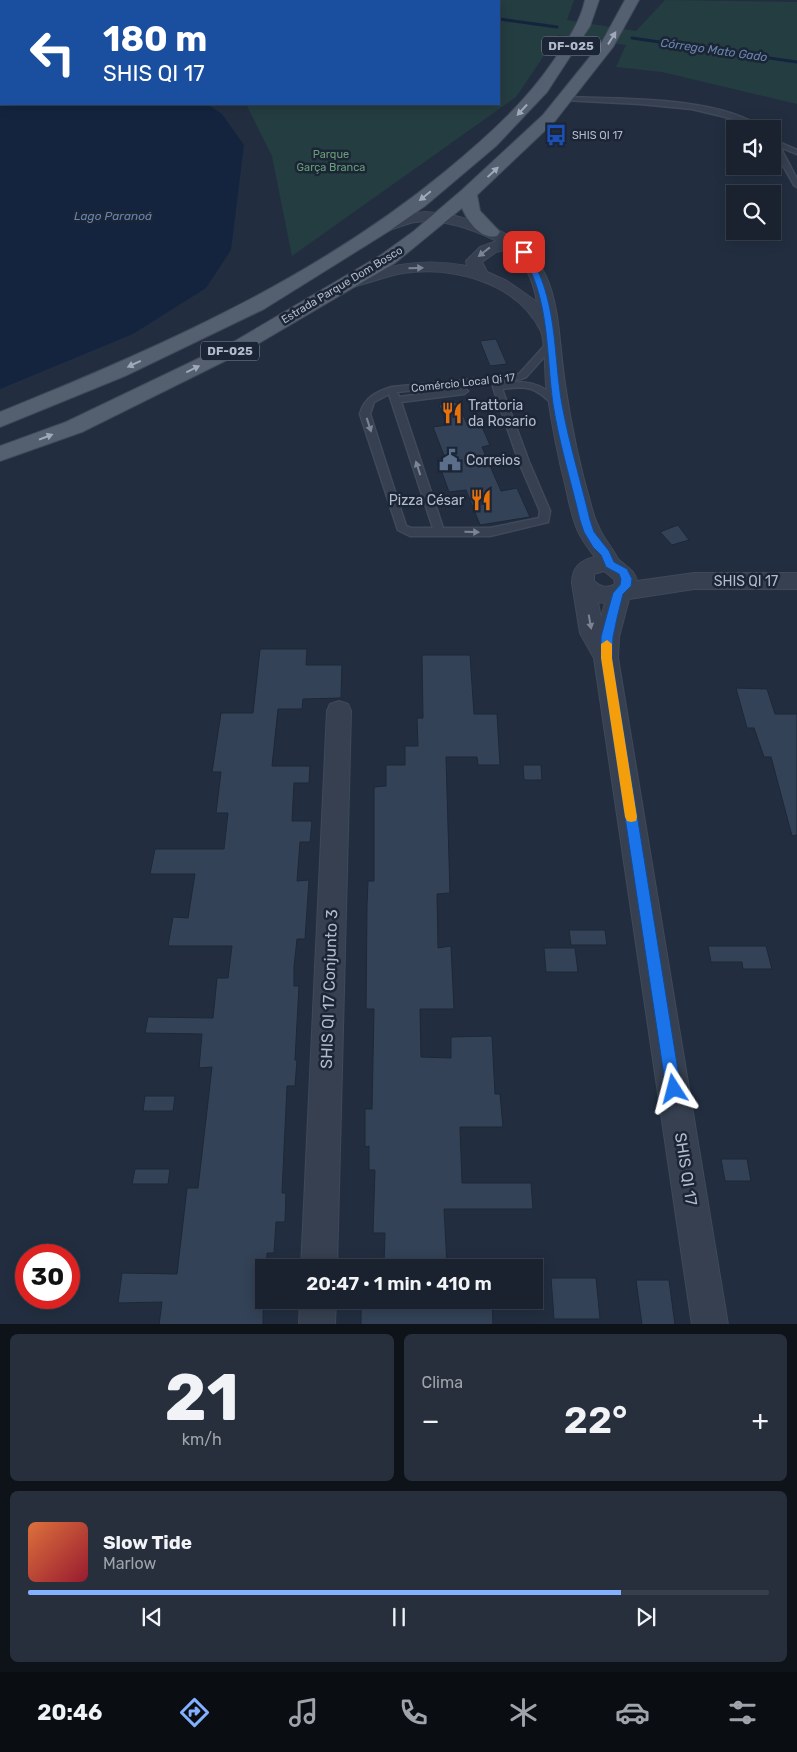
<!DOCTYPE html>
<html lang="pt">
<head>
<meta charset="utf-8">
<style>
	:root { --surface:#1a2230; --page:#272f3c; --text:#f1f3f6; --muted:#9fa4ab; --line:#383f4c; --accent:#83b0ff }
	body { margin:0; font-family:Rubik,sans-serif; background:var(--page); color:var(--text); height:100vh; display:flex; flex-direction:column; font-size:19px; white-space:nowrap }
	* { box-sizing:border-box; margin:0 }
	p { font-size:16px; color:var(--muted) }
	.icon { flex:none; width:28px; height:28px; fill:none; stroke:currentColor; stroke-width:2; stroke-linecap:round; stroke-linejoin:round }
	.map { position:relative; height:1324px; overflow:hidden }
	.drawer { display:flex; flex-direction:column; gap:10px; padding:10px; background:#0e131a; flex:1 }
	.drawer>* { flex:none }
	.hud { position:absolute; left:0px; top:0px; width:500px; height:105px; box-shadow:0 2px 12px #0003,0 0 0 1px var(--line); background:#1a4fa0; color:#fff; overflow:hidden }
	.tools { position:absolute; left:726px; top:120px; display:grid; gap:10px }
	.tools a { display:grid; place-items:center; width:55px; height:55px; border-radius:0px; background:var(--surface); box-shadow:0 2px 12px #0003,0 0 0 1px var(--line); font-size:25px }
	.speed { position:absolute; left:15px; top:1244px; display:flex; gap:10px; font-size:25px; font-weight:700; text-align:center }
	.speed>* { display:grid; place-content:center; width:65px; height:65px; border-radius:50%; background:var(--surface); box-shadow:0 2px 12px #0003,0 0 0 1px var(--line); line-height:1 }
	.speed .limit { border:8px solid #d22; background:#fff; color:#111 }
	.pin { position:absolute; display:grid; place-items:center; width:42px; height:42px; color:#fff; margin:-21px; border-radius:10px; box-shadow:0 2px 8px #0006 }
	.me { position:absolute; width:55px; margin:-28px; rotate:351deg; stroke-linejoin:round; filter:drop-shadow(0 0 4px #0008) }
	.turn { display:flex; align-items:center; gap:18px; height:105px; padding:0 20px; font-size:22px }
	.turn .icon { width:65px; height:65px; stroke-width:2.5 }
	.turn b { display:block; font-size:35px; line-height:42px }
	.big { font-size:38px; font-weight:600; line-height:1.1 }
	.drawer .card { flex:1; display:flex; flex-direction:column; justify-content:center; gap:8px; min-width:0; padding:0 18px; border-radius:8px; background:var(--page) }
	.drawer .dial { align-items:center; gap:0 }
	.dial b { font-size:65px; line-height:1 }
	.song { display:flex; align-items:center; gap:15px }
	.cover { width:60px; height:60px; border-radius:8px; background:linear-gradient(135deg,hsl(20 70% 55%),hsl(350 70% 35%)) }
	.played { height:5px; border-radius:2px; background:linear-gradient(90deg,var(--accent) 80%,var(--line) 80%) }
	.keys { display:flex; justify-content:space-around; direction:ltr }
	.heat { display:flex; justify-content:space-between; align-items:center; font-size:28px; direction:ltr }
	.drawer .tiles { flex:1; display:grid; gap:10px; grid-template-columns:1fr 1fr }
	.card:last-child { grid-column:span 2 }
	.trip { position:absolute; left:255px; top:1259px; width:288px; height:50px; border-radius:0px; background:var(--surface); box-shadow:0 2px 12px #0003,0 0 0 1px var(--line); font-weight:600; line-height:50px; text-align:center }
	.tab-bar { display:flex; height:80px; justify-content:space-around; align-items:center; background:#0a0e13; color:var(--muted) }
	.tab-bar .icon { width:35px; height:35px }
	.tab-bar .on { color:var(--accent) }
	.tab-bar b { font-size:22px; color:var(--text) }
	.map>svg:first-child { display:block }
	.green { fill:#243d41 }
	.water { fill:#14243f }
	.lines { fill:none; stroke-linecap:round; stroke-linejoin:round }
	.stream { stroke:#14243f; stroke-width:3 }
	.building { fill:#334257; stroke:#1d2737 }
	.service-casing { stroke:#3f4959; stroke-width:3 }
	.minor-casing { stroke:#3f4959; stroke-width:2 }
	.primary-casing { stroke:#3f4959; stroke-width:2 }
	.service { fill:#364050; fill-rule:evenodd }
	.minor { fill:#364050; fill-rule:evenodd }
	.primary { fill:#545f70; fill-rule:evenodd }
	.oneway { fill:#9fa9b9 }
	.oneway2 { fill:#7a8494 }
	.route { fill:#1a73e8; stroke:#114b97 }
	.slow { fill:#f59e0b }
	.labels { text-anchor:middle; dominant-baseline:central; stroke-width:5; stroke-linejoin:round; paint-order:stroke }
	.far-poi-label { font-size:11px; fill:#b2bbcb; stroke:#1b2535; text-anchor:start }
	.far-park-label { font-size:11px; fill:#679e75; stroke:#1b2535 }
	.far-street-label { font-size:11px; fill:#b2bbcb; stroke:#1b2535 }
	.shield { fill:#1b2535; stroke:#858e9e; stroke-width:1 }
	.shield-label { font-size:12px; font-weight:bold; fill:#b2bbcb }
	.far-water-label { font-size:12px; font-style:italic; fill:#6884ad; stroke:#1b2535 }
	.poi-label { font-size:14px; fill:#b2bbcb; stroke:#1b2535; text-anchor:start }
	.street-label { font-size:14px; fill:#b2bbcb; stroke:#1b2535 }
	.near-street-label { font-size:16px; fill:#b2bbcb; stroke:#1b2535 }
</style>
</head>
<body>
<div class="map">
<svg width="797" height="1325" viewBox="0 0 797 1325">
	<rect width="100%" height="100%" fill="#222e40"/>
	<!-- green -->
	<path class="green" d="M 165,0 L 574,0 L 567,20 L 636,31 L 665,0 L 797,2 L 797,104 L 662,72 L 616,67 L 626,45 L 558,35 L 516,97 L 292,256 L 272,156 L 246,104 L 499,104 L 499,1 Z"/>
	<!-- water -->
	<path class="water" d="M 0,0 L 148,0 L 1,1 L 1,104 L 207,104 L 222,114 L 244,145 L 231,250 L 206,288 L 133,334 L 0,389 Z"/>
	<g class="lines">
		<!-- stream -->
		<g class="stream">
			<path d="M 499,19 L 557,27"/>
			<path d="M 632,38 L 797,62"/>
		</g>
	</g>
	<!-- building -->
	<g class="building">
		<path d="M 496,339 L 507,364 L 490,366 L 480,341 Z"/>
		<path d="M 458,402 L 466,422 L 479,420 L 490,445 L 482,447 L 501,491 L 517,488 L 530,517 L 480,525 L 466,490 L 449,492 L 437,459 L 445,458 L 433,427 L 447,425 L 439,405 Z"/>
		<path d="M 678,525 L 689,540 L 672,545 L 660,532 Z"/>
		<path d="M 260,649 L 307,649 L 306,665 L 342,665 L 341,698 L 303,699 L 302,709 L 278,709 L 272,766 L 310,766 L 309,783 L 294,783 L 292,821 L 312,821 L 310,842 L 300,842 L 297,881 L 309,880 L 305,939 L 297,939 L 294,967 L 294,986 L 299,986 L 295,1060 L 297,1060 L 295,1086 L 287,1086 L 282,1193 L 286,1193 L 285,1222 L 276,1222 L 274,1253 L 267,1253 L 267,1262 L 264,1262 L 263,1325 L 159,1325 L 162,1302 L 118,1303 L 122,1273 L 177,1274 L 187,1188 L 198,1188 L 212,1067 L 199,1068 L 202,1034 L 145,1033 L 148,1017 L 213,1018 L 217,978 L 228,978 L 232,946 L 168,946 L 173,917 L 188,918 L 195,874 L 150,874 L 155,849 L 224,849 L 228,813 L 216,813 L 221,772 L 212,772 L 221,713 L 253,713 Z"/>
		<path d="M 422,655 L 470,655 L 474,714 L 497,714 L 500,765 L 478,765 L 477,757 L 446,757 L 450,893 L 437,894 L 438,948 L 451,946 L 454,1009 L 420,1009 L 421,1057 L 451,1058 L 451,1037 L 492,1036 L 495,1094 L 500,1094 L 503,1127 L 460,1127 L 462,1183 L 531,1183 L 533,1209 L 444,1209 L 447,1265 L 384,1264 L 385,1233 L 373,1233 L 375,1170 L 369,1170 L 369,1146 L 365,1147 L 365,1109 L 372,1109 L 374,1009 L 366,1009 L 367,905 L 368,881 L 374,881 L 374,787 L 386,786 L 386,765 L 405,765 L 405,746 L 418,746 L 417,718 L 423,718 Z"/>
		<path d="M 736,688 L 767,689 L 775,714 L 797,714 L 797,835 L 792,836 L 771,757 L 764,757 L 754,728 L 747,728 Z"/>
		<path d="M 523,765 L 541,765 L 542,780 L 524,780 Z"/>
		<path d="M 569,930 L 605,930 L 607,945 L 571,945 Z"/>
		<path d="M 708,946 L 766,946 L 772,969 L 743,969 L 742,962 L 711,962 Z"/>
		<path d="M 544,948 L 575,948 L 578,972 L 546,972 Z"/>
		<path d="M 145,1096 L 175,1096 L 173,1111 L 143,1111 Z"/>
		<path d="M 721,1159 L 747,1159 L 751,1181 L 725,1181 Z"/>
		<path d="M 135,1169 L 170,1169 L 168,1184 L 132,1184 Z"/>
		<path d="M 551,1278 L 596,1278 L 600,1319 L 554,1319 Z"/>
		<path d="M 636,1280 L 669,1280 L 675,1325 L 642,1325 Z"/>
		<path d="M 361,1300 L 492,1300 L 493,1325 L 361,1325 Z"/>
	</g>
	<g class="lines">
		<!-- service casing -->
		<g class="service-casing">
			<g id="service">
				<path d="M 565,97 C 619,99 719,96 764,129 L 755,129 L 738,120 L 692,109 L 640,104 L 563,100 L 563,98 Z"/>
				<path d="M 772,137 L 776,141 L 797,150 L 797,154 L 780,147 L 797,179 L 797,187 L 794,185 L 772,146 Z"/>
				<path d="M 550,342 L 554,345 L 553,347 L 526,377 L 521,379 L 397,392 L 399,397 L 464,388 L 468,391 L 464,394 L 401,402 L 443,528 L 490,528 L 539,518 L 540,511 L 519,462 L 493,387 L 494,385 C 521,379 544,381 561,404 L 560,406 L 554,406 C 536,387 527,385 502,389 L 529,462 L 550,511 L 548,522 L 490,536 L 410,536 L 398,530 L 360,414 C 365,397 376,392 392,387 L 516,375 L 520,373 L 547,343 ZM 389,394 L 433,528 L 411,528 L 406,526 L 370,414 L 374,402 Z"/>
			</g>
		</g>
		<!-- minor casing -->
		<g class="minor-casing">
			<g id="minor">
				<path d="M 425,212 C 447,213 468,218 488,226 C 564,254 555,317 565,384 C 571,426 580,468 592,509 C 596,525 603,536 612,549 C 614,552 616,556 618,559 C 626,567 634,569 637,581 L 694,573 L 797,573 L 797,589 L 694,589 L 629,599 L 619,637 L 618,658 L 728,1325 L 692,1325 L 594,658 L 580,633 L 572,583 C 572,568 580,560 595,557 C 589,549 582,541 578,531 C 572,518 569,502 566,488 C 557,453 551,419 546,384 C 545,372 545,340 541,331 C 517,282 453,266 403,273 C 386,276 369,283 352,287 L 346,286 L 344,282 L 346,278 C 389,266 422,257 467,266 L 466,261 L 480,247 L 497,241 C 472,229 443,218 415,222 C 402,224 390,233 378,230 L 375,227 C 383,217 413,213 425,212 ZM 509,249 C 526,263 533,280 537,302 L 507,281 L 487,272 L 482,262 L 496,252 ZM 604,571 L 614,579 L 615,584 C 607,589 601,587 594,581 L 594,574 ZM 598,602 L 605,603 L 601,618 Z"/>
				<path d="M 339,701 L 348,704 L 351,711 L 337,1268 L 301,1268 L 327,711 L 330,704 Z"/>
				<path d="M 300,1300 L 336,1300 L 335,1325 L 299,1325 Z"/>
			</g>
		</g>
		<!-- primary casing -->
		<g class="primary-casing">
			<g id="primary">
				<path d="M 585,0 L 599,0 L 590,26 L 547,92 L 496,146 L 425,206 L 389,231 L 264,309 L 125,376 L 0,427 L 0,412 C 157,349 315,279 447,170 C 487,137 525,103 554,60 C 567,41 580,23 585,0 Z"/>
				<path d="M 625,0 L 639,0 L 613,47 L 555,121 L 477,195 L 480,211 L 500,232 L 497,236 C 481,240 468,222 462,208 L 395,263 L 249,349 L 82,432 L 0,461 L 0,446 L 66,422 L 235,341 L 381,255 L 414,231 L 462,190 L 543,115 L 602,42 Z"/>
			</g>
		</g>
		<!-- service -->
		<use href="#service" class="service"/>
		<!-- minor -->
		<use href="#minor" class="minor"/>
		<!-- primary -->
		<use href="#primary" class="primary"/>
	</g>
	<!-- one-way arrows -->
	<defs><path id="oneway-solid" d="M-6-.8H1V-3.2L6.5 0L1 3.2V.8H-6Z" transform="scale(1.25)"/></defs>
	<g class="oneway">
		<use href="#oneway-solid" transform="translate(612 38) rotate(-58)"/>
		<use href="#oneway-solid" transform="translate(522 110) rotate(133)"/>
		<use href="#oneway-solid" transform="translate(493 172) rotate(-43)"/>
		<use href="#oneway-solid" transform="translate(425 196) rotate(141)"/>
		<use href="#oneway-solid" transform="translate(134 364) rotate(155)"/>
		<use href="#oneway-solid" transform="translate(193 369) rotate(-26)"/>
		<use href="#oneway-solid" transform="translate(46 437) rotate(-21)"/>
	</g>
	<g class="oneway2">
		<use href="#oneway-solid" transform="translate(484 252) rotate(142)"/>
		<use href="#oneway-solid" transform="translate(416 268) rotate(-2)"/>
		<use href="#oneway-solid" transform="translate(369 425) rotate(72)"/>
		<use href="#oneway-solid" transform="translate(418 468) rotate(-108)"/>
		<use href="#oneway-solid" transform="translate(472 532) rotate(1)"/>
		<use href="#oneway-solid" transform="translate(590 622) rotate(80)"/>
	</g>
	<!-- route -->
	<path class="route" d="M 521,251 L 526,251 C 558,294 553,354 562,405 C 569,443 581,482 590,520 L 594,532 L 609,551 L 614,562 L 627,569 L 632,579 L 631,586 L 623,594 L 617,618 L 613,637 L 612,658 L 681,1089 L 679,1095 L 674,1097 L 668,1095 L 666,1089 L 601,658 L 601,637 L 606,618 L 613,593 L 620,585 L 621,579 L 619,574 L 606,567 L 601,555 L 593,547 L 584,532 L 580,520 C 571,481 559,443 553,404 C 546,354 550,295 520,252 Z"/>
	<!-- slow -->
	<path class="slow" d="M 607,640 L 612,644 L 612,658 L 637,817 L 636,821 L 631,822 L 627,821 L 625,817 L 601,658 L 601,644 Z"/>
	<!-- icons -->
	<defs>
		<g id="bus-bare" transform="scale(1.725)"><path d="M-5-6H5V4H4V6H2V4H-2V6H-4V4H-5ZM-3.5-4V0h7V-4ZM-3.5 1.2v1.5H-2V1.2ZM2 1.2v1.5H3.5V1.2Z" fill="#1a4fb4" stroke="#1b2535" stroke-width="2.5" paint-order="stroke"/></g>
		<g id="restaurant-bare" transform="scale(1.725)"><path d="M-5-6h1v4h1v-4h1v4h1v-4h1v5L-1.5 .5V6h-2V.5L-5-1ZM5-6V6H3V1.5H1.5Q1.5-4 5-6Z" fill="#e8710a" stroke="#1b2535" stroke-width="2.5" paint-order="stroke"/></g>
		<g id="civic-bare" transform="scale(1.725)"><path d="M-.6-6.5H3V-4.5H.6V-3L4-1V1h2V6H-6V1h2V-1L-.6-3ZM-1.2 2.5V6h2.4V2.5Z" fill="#5c6f8a" stroke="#1b2535" stroke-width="2.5" paint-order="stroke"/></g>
	</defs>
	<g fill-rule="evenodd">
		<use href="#bus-bare" x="556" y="135"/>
		<use href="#restaurant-bare" x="452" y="413"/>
		<use href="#civic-bare" x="450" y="460"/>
		<use href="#restaurant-bare" x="481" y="500"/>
	</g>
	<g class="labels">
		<!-- far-poi labels -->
		<g class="far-poi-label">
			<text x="572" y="135">SHIS QI 17</text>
		</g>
		<!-- far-park labels -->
		<g class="far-park-label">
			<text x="331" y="154">Parque<tspan x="331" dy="13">Garça Branca</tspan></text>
		</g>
		<!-- far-street labels -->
		<g class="far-street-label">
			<text transform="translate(342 285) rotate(-31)">Estrada Parque Dom Bosco</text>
			<text transform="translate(463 383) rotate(-6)">Comércio Local Qi 17</text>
		</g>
		<!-- shield labels -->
		<g class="shield">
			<rect x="542" y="36.5" width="58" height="19" rx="4"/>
			<rect x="201" y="341.5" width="58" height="19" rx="4"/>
		</g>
		<g class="shield-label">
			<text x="571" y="46">DF-025</text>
			<text x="230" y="351">DF-025</text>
		</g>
		<!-- far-water labels -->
		<g class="far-water-label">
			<text transform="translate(714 50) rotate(8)">Córrego Mato Gado</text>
			<text x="113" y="216">Lago Paranoá</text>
		</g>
		<!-- poi labels -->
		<g class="poi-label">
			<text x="468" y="405">Trattoria<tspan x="468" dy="16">da Rosario</tspan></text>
			<text x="466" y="460">Correios</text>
			<text x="464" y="500" text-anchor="end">Pizza César</text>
		</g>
		<!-- street labels -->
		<g class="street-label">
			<text x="746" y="581">SHIS QI 17</text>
		</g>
		<!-- near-street labels -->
		<g class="near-street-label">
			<text transform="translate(329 989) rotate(-88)">SHIS QI 17 Conjunto 3</text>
			<text transform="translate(686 1169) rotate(81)">SHIS QI 17</text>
		</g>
	</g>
</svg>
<div class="tools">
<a><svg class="icon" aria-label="sound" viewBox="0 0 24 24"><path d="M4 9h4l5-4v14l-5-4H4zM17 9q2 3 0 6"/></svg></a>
<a><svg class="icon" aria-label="search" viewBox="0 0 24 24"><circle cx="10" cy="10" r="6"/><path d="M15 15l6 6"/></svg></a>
</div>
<div class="speed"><div class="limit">30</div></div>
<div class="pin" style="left:524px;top:252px;background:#d93025"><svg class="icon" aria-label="arrive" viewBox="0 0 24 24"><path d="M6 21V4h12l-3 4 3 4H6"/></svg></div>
<svg class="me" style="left:674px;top:1089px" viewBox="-20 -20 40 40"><path d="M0-17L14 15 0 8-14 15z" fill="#1a73e8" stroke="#fff" stroke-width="4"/></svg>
<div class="trip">20:47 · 1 min · 410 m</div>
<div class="hud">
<div class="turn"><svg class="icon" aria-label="left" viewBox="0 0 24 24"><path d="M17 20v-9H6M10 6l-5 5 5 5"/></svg><div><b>180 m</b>SHIS QI 17</div></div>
</div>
</div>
<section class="drawer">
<div class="tiles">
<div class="card dial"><b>21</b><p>km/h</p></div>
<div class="card"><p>Clima</p>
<div class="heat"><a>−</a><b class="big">22°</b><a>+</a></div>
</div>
<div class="card">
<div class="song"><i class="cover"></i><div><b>Slow Tide</b><p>Marlow</p></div></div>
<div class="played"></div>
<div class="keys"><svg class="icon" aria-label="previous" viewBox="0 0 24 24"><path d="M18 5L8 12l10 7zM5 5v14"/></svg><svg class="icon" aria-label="pause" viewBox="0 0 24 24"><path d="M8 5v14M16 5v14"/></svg><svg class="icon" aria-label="next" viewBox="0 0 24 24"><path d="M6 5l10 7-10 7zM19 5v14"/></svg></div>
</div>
</div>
</section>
<nav class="tab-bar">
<b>20:46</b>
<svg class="icon on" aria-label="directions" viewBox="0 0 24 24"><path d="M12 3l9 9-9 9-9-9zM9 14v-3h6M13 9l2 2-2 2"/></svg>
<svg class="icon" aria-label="music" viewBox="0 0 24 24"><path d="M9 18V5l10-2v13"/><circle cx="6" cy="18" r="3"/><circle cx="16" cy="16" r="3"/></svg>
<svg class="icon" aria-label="phone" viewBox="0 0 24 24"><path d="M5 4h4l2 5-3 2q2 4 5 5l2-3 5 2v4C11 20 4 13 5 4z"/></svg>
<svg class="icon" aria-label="climate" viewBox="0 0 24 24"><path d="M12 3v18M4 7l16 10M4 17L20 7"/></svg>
<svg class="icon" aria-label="car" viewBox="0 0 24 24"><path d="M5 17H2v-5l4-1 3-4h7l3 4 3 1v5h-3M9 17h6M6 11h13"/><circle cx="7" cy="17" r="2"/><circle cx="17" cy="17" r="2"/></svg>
<svg class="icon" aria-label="filters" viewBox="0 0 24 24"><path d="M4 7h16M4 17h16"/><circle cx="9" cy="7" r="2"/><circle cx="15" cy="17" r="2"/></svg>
</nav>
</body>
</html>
